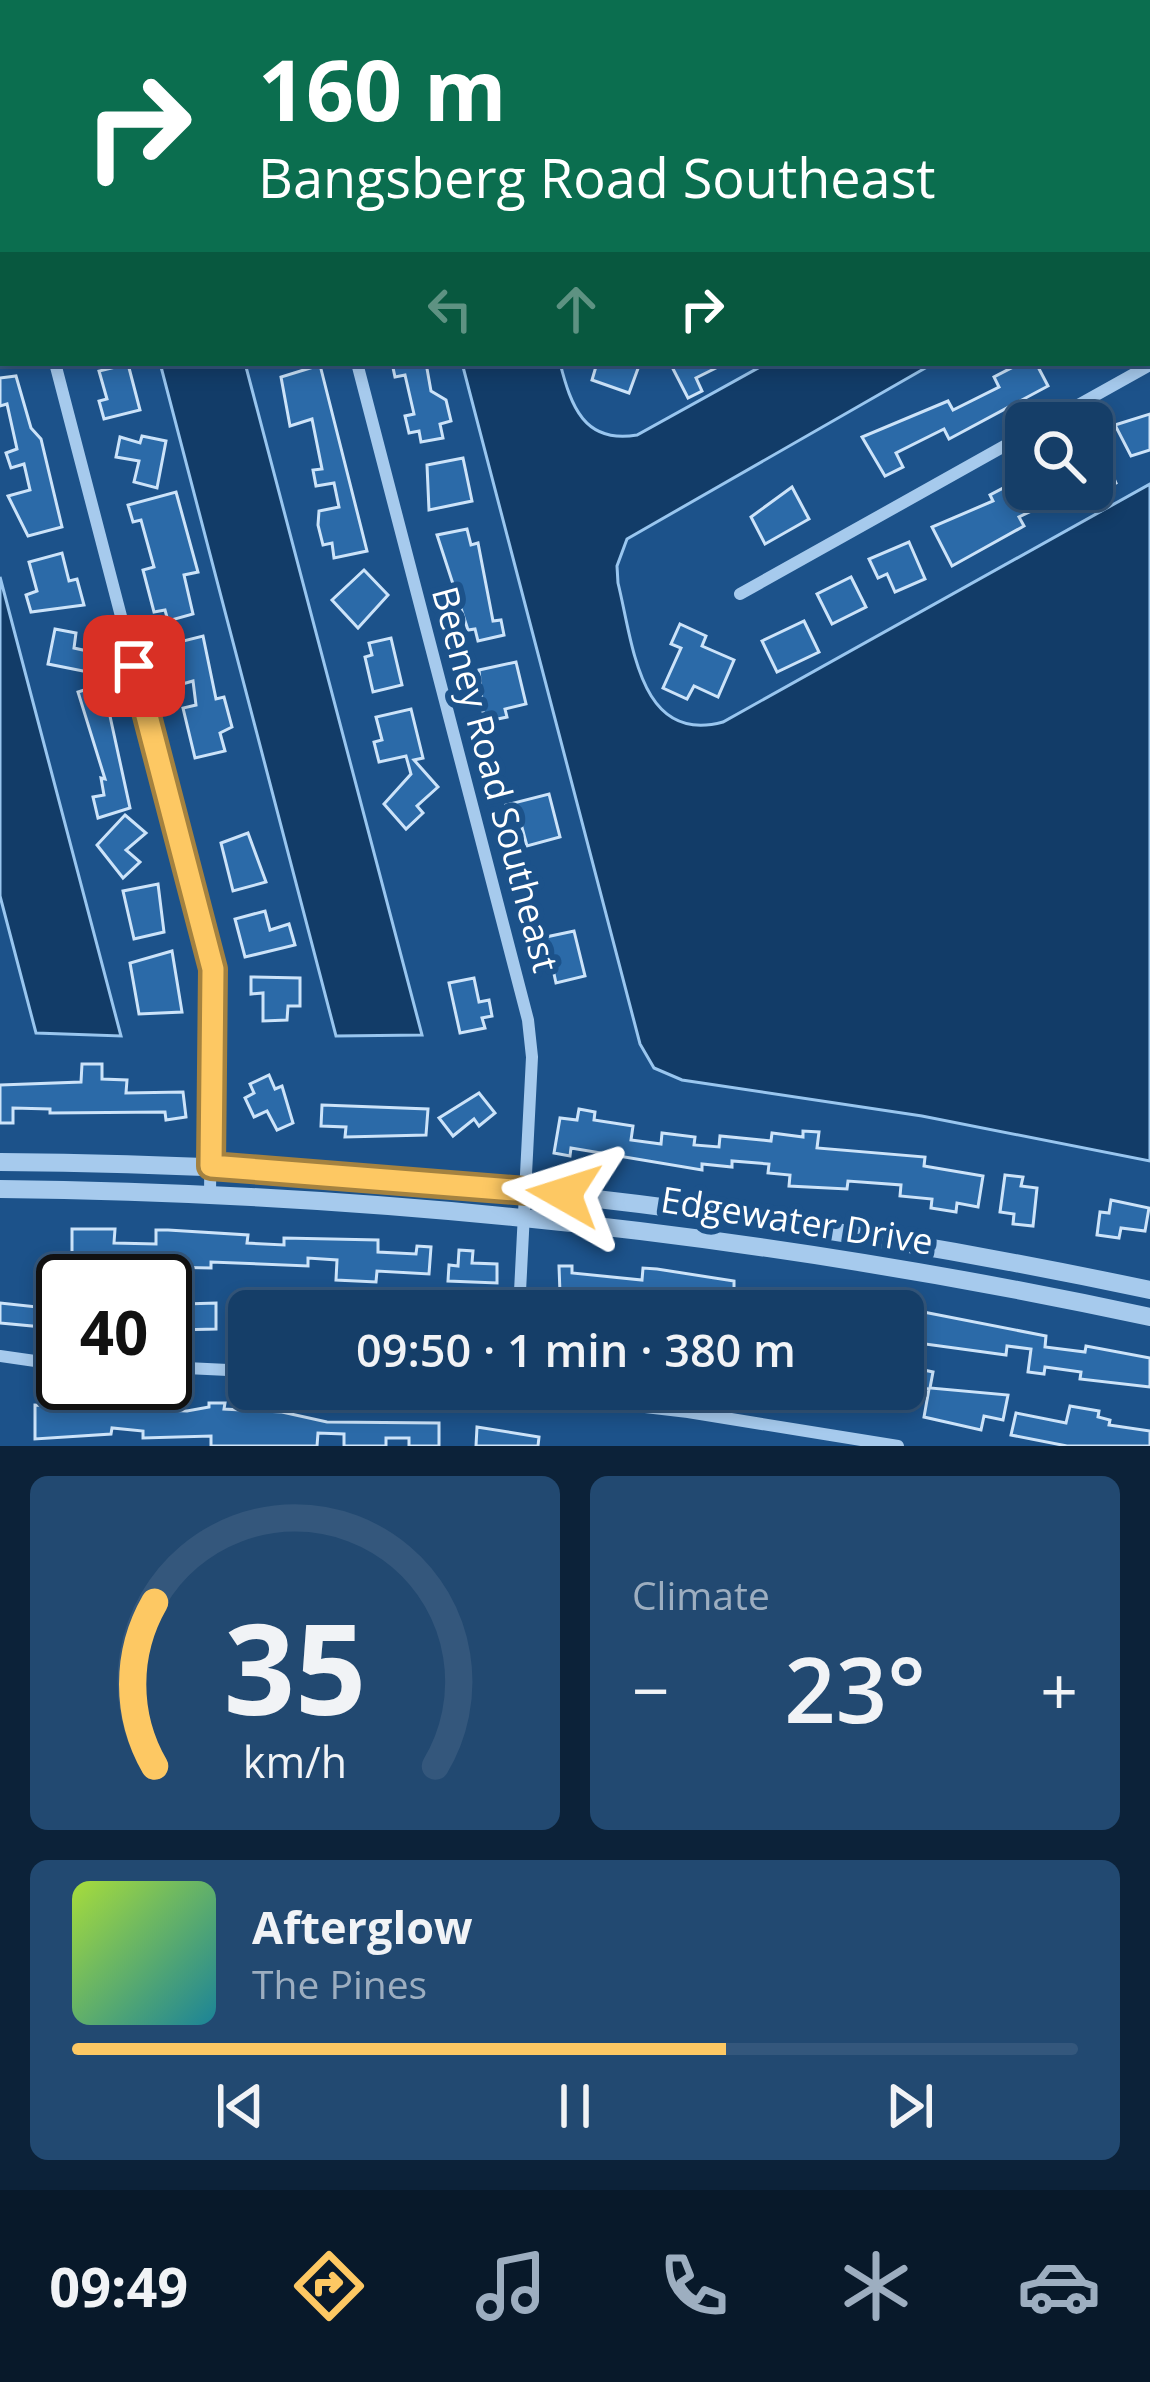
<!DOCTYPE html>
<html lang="en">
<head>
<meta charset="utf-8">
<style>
	:root { --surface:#153e68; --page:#224971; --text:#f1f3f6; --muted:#9daec0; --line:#34577c; --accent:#fdc863 }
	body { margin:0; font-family:"Open Sans",sans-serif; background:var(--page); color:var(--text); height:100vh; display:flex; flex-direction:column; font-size:45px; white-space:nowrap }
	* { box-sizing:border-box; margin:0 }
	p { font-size:39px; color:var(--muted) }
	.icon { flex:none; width:66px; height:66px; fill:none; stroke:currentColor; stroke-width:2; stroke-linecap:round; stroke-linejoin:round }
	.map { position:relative; height:1446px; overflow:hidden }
	.drawer { display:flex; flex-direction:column; gap:30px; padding:30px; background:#0c2239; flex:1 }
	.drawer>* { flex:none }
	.top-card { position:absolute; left:0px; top:0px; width:1152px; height:366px; box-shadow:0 6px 18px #0003,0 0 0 3px var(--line); background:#0b6e4f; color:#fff; overflow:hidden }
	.buttons { position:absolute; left:1005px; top:402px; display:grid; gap:24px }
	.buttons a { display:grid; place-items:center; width:108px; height:108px; border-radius:18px; background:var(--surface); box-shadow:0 6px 18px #0003,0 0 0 3px var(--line); font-size:60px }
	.speed { position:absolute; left:36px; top:1254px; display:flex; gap:24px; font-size:60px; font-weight:700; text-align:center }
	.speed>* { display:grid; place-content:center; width:156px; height:156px; border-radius:50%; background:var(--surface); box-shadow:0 6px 18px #0003,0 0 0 3px var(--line); line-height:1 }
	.speed .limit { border:6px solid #111; border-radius:18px; background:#fff; color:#111 }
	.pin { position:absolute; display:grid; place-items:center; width:102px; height:102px; color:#fff; margin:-51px; border-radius:24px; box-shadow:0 6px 18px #0006 }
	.me { position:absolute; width:132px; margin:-66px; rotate:276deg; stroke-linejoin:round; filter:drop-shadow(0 0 9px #0008) }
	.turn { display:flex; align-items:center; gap:42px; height:252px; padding:0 60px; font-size:54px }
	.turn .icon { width:156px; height:156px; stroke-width:2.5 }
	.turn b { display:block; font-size:84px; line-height:102px }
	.lanes { display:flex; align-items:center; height:114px; padding:0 60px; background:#0003; justify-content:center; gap:60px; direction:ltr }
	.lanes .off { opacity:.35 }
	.big { font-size:90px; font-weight:600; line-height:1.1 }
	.drawer .card { flex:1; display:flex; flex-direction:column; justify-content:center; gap:18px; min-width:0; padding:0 42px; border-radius:18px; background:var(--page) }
	.drawer .dial { align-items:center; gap:0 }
	.dial svg { height:312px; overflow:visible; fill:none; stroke:var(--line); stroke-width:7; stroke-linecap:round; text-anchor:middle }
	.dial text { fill:var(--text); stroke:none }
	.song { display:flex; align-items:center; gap:36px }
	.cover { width:144px; height:144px; border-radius:18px; background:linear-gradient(135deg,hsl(80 70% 55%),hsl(190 70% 35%)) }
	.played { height:12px; border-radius:6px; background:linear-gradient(90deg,var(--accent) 65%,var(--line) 65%) }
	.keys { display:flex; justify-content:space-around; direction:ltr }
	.heat { display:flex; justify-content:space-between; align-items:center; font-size:66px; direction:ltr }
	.drawer .tiles { flex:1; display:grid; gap:30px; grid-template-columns:1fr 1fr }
	.card:last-child { grid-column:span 2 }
	.trip { position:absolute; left:228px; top:1290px; width:696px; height:120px; border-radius:18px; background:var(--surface); box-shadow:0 6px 18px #0003,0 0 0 3px var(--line); font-weight:600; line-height:120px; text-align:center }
	.tabs { display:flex; height:192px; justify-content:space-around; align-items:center; background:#08192a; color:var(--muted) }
	.tabs .icon { width:84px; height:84px }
	.tabs .on { color:var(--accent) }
	.tabs b { font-size:54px; color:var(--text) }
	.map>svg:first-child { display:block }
	.water { fill:#123c68; stroke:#99c6ef; stroke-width:3 }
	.building { fill:#2b6aa8; stroke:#cce3f9; stroke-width:3 }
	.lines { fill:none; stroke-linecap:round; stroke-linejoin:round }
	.minor { stroke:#a6caed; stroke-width:12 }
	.tertiary { stroke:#a6caed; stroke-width:18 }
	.route-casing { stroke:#a48240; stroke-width:30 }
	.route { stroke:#fdc863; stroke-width:21 }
	.labels { text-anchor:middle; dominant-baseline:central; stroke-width:12; stroke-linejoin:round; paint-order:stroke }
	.street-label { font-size:36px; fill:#fff; stroke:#1c528a }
</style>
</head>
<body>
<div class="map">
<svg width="1150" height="1446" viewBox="0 0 1150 1446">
	<rect width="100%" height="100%" fill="#1c528a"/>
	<!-- water -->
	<g class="water">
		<path d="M 160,363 L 245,363 L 422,1035 L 336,1036 Z"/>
		<path d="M 462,363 L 560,363 C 571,406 584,444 637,435 L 767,363 L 934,363 L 627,539 L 617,566 L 618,583 C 633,643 639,745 723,722 L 1150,484 L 1150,1161 L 922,1116 L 682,1080 L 654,1068 L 640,1044 Z"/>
		<path d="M 0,577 L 121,1036 L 36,1033 L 0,896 Z"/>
	</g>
	<!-- building -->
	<g class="building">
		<path d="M 392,363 L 426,363 L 431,391 L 446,400 L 451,421 L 440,424 L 443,438 L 421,442 L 419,431 L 409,433 L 405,416 L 414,414 L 405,375 L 395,377 Z"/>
		<path d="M 597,363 L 640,363 L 629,393 L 592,380 Z"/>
		<path d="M 670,363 L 726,363 L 696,378 L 702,391 L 688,398 Z"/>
		<path d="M 1021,363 L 1036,363 L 1048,386 L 949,439 L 944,429 L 896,453 L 903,467 L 885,476 L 862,437 L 948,401 L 953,410 L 999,387 L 994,377 Z"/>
		<path d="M 128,364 L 140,410 L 104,419 L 99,401 L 107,399 L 99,371 Z"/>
		<path d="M 320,365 L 367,551 L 334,558 L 332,543 L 323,545 L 318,525 L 319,511 L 339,507 L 334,483 L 316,486 L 313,470 L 322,469 L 312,419 L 290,426 L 281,377 Z"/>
		<path d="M 16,376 L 31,428 L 41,439 L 62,527 L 28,536 L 8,496 L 30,490 L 24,464 L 11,468 L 6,453 L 17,449 L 7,404 L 0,406 L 0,378 Z"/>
		<path d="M 1150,414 L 1150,450 L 1131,456 L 1115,425 Z"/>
		<path d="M 1092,429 L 1116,483 L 1102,490 L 1098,480 L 1092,482 Z"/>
		<path d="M 142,436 L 166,441 L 157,488 L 134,482 L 139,461 L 116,457 L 120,437 L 140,443 Z"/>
		<path d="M 463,458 L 472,501 L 429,510 L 427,465 Z"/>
		<path d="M 1026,476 L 1026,489 L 1038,489 L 1046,504 L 1019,517 L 1024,526 L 952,566 L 932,527 L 993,501 L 990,495 Z"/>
		<path d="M 792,487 L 809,519 L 765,544 L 751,517 Z"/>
		<path d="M 176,492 L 198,572 L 184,575 L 193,614 L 168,621 L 165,610 L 154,612 L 143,570 L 154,567 L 141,520 L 133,522 L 128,505 Z"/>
		<path d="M 467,529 L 471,545 L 478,543 L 493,621 L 501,620 L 504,635 L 478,641 L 475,629 L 468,630 L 437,535 Z"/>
		<path d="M 909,542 L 925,579 L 895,592 L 887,574 L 878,578 L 869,559 Z"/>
		<path d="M 62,553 L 69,581 L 77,579 L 84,605 L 31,612 L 26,595 L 37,591 L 29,562 Z"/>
		<path d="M 364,570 L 388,595 L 358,628 L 332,600 Z"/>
		<path d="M 851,577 L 866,607 L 832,624 L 817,594 Z"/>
		<path d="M 804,621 L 819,652 L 777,672 L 762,641 Z"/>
		<path d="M 680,624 L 706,636 L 702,646 L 734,660 L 718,697 L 694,686 L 687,699 L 663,688 L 681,648 L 671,644 Z"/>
		<path d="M 55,629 L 76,633 L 74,648 L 96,653 L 93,673 L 48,664 Z"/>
		<path d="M 203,636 L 216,699 L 224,697 L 232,727 L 220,733 L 225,751 L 195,758 L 183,708 L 196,705 L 193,681 L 175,686 L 167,645 Z"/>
		<path d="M 391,638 L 402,685 L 373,692 L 365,657 L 372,655 L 369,643 Z"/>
		<path d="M 516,662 L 526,704 L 505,709 L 507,717 L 484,722 L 479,670 Z"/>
		<path d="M 103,684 L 130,808 L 98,818 L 93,797 L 104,795 L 101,778 L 105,779 L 78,692 Z"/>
		<path d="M 411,709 L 423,758 L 414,760 L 438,787 L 417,806 L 423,813 L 406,829 L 384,804 L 411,774 L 406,756 L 379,762 L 374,742 L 382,740 L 376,717 Z"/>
		<path d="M 549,794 L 560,837 L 527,846 L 520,820 L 511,822 L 506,805 Z"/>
		<path d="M 125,815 L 146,833 L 126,850 L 140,862 L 123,878 L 97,845 Z"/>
		<path d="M 248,833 L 266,882 L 233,891 L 221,843 Z"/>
		<path d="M 158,884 L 164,932 L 134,939 L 123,891 Z"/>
		<path d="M 265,911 L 270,930 L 289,924 L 295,945 L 245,957 L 235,919 Z"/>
		<path d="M 574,931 L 585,976 L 556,983 L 546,937 Z"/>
		<path d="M 172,951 L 182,1012 L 139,1014 L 130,963 Z"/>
		<path d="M 251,977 L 300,978 L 300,1006 L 288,1006 L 287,1020 L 263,1021 L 263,993 L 251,994 Z"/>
		<path d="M 474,978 L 479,1002 L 489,1000 L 492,1016 L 482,1018 L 485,1028 L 460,1033 L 449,983 Z"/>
		<path d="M 82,1064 L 102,1064 L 102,1079 L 127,1080 L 126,1093 L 183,1092 L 186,1117 L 166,1120 L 165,1112 L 50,1113 L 50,1109 L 13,1108 L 13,1123 L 0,1123 L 0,1085 L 81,1082 Z"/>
		<path d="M 269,1075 L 275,1089 L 282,1086 L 293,1123 L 277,1130 L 267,1111 L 254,1117 L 245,1098 L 254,1093 L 250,1084 Z"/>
		<path d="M 479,1093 L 495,1113 L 479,1126 L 474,1119 L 453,1136 L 439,1118 Z"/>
		<path d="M 322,1105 L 428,1109 L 426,1135 L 345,1137 L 346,1127 L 321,1126 Z"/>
		<path d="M 579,1109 L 595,1112 L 594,1120 L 633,1126 L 631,1140 L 661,1144 L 662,1133 L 695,1137 L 694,1145 L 719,1147 L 720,1136 L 771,1141 L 772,1133 L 803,1137 L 803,1131 L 819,1132 L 817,1148 L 925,1157 L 924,1166 L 983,1176 L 978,1207 L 957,1203 L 956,1212 L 931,1208 L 932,1199 L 900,1196 L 901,1185 L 848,1181 L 847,1189 L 789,1186 L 790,1175 L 768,1173 L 769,1164 L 732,1161 L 732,1167 L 702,1164 L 702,1170 L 571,1148 L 570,1156 L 554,1153 L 560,1118 L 577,1120 Z"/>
		<path d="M 1005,1175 L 1023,1177 L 1021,1186 L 1037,1188 L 1033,1226 L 1013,1224 L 1014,1214 L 1000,1212 Z"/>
		<path d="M 1111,1200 L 1149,1208 L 1145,1231 L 1121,1228 L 1119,1238 L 1097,1235 L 1100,1212 L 1109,1213 Z"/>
		<path d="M 72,1229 L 115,1229 L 114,1243 L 156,1244 L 156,1230 L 168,1230 L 248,1235 L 247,1243 L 284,1245 L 284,1238 L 378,1240 L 378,1252 L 416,1254 L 417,1246 L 431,1247 L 429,1274 L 377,1271 L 376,1282 L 336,1280 L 337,1260 L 308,1258 L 308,1266 L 211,1262 L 211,1268 L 114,1266 L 114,1274 L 87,1274 L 87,1261 L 72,1261 Z"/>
		<path d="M 459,1250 L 473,1251 L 472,1263 L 497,1264 L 497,1283 L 448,1281 L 449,1265 L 458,1266 Z"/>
		<path d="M 559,1266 L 572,1266 L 572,1273 L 642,1280 L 643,1268 L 657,1269 L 734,1281 L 734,1291 L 839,1295 L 838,1311 L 718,1311 L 719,1300 L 689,1296 L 688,1304 L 653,1299 L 652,1305 L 612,1301 L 613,1291 L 560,1293 Z"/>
		<path d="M 0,1303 L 56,1309 L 54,1328 L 0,1323 Z"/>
		<path d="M 216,1303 L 216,1329 L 175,1330 L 174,1313 L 185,1313 L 185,1304 Z"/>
		<path d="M 903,1308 L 1046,1336 L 1045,1347 L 1085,1352 L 1086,1346 L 1150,1358 L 1150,1387 L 1080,1379 L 1081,1372 L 1045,1367 L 1044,1374 L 1028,1372 L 1031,1349 L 1007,1346 L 1006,1355 L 903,1341 Z"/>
		<path d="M 919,1369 L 933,1372 L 930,1388 L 1008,1395 L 1003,1420 L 984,1416 L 981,1430 L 924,1417 L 929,1389 L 915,1387 Z"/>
		<path d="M 860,1389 L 904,1389 L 901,1410 L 858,1404 Z"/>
		<path d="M 209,1403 L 225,1403 L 224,1409 L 282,1412 L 327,1422 L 439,1423 L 439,1446 L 409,1446 L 409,1438 L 386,1438 L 386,1446 L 344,1446 L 344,1434 L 318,1433 L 317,1446 L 211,1446 L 211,1436 L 143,1438 L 143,1431 L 112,1428 L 111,1434 L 35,1439 L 35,1405 L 187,1411 L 209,1407 Z"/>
		<path d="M 1070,1406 L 1099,1411 L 1098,1417 L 1110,1420 L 1109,1425 L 1150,1431 L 1150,1446 L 1067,1446 L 1011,1435 L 1016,1413 L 1066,1423 Z"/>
		<path d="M 477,1427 L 539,1437 L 538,1446 L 476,1446 Z"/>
	</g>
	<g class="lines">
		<!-- minor -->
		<g class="minor">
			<path d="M 262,0 L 263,3"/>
			<path d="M 604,3 L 609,0"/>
			<path d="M 1149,33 L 1150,32"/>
			<path d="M 0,152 L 3,164"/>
			<path d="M 55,363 L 213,969 L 210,1193"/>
			<path d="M 357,363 L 528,1020 L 532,1057 L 519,1311"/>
			<path d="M 1046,423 L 1150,365"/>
			<path d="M 740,594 L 1026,434"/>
			<path d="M 0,1356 L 63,1365"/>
			<path d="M 165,1367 L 249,1371"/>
			<path d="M 491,1389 L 688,1412 L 898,1446"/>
		</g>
		<!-- tertiary -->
		<g class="tertiary">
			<path d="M 0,1162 C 388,1164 771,1210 1150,1290"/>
			<path d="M 0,1189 C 388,1193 770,1235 1150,1317"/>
		</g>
	</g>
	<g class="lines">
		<!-- route casing -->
		<g class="route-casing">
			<path id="route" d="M 134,666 L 213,969 L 211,1166 L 564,1194"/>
		</g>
		<!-- route -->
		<use href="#route" class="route"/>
	</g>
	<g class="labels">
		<!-- street labels -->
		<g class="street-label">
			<text transform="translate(496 779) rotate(75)">Beeney Road Southeast</text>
			<text transform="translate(797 1220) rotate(9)">Edgewater Drive</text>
		</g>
	</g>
</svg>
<div class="buttons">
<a><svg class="icon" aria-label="search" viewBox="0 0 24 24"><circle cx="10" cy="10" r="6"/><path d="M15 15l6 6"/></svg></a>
</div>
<div class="speed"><div class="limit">40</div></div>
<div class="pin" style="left:134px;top:666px;background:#d93025"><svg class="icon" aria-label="arrive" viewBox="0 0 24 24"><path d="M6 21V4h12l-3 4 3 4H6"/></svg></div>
<svg class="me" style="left:564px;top:1194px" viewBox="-20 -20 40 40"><path d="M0-17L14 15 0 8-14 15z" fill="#fdc863" stroke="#fff" stroke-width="4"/></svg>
<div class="trip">09:50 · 1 min · 380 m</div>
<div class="top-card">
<div class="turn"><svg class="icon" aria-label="right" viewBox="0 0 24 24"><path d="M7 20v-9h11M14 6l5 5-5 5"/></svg><div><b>160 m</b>Bangsberg Road Southeast</div></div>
<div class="lanes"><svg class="icon off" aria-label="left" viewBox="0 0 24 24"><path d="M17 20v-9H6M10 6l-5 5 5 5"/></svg><svg class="icon off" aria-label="ahead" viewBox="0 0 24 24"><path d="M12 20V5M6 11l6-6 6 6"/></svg><svg class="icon" aria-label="right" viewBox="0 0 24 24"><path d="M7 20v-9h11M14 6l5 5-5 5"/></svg></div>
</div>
</div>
<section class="drawer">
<div class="tiles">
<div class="card dial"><svg viewBox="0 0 100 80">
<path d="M14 69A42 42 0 1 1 86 69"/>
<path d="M14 69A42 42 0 0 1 14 27" stroke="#fdc863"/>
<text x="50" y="56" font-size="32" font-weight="700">35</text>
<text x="50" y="72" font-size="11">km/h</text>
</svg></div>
<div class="card"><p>Climate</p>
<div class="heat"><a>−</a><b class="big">23°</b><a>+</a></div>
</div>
<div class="card">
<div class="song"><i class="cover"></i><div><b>Afterglow</b><p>The Pines</p></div></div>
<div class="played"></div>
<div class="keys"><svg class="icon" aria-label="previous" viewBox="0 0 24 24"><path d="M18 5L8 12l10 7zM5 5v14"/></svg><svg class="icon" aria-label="pause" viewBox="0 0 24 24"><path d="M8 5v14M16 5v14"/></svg><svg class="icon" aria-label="next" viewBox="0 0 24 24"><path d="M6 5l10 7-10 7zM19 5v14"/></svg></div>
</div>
</div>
</section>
<nav class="tabs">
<b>09:49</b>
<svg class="icon on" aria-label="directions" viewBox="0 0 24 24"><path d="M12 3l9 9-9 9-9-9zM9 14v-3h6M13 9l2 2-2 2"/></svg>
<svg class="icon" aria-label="music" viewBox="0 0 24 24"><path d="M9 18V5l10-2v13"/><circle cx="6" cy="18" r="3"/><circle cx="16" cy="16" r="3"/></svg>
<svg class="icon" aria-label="phone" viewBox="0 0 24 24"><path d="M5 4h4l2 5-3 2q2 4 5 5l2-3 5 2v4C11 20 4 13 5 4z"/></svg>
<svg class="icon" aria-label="climate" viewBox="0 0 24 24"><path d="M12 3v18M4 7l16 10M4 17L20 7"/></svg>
<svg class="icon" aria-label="car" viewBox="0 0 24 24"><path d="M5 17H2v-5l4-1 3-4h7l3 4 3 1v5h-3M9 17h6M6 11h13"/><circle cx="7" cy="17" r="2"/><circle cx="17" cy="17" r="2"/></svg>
</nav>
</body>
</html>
